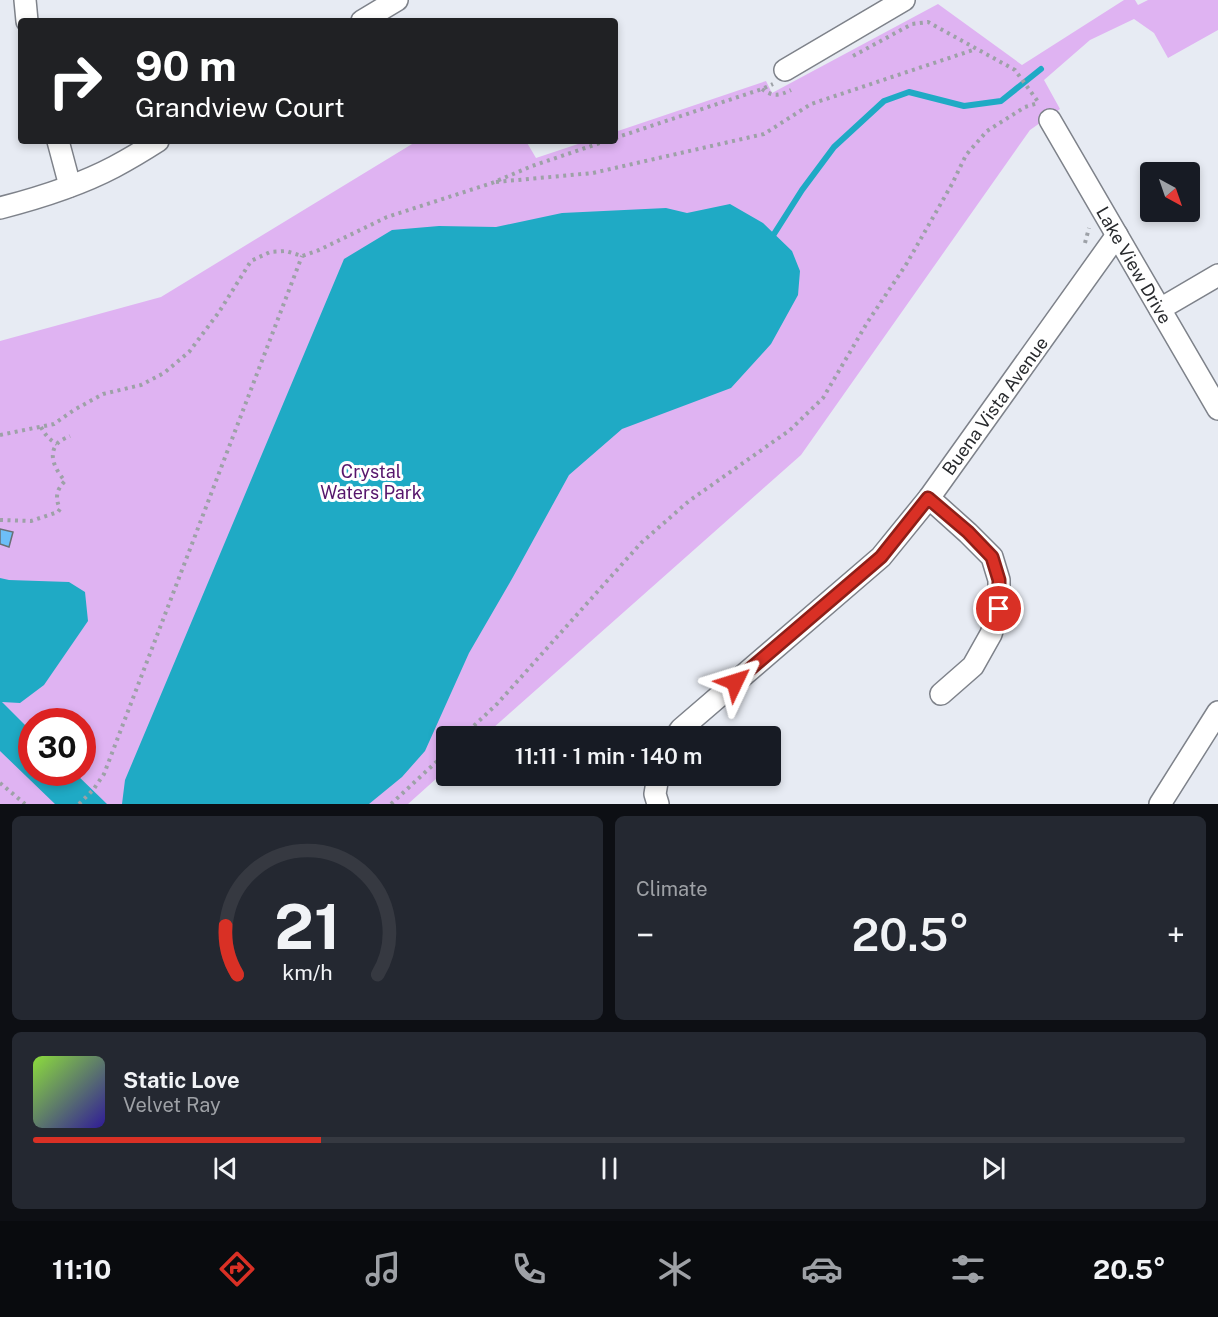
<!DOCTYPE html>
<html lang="en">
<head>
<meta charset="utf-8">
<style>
	:root { --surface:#171b24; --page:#242831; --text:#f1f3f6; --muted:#9ea1a6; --line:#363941; --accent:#d93025 }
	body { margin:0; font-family:"Public Sans",sans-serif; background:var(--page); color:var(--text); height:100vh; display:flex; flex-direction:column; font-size:22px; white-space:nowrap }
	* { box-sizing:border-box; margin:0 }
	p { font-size:20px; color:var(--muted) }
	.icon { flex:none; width:33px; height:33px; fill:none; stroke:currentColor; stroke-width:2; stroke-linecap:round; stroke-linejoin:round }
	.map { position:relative; height:804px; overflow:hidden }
	.side { display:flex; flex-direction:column; gap:12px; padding:12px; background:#0d0f14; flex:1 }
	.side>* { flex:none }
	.guide { position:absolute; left:18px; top:18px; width:600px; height:126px; border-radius:6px; box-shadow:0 3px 9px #0003; background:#202124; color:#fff; overflow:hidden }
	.needle { width:39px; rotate:140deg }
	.fabs { position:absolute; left:1140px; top:162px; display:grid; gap:12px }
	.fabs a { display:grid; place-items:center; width:60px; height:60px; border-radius:6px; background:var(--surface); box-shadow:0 3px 9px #0003; font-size:30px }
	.speed { position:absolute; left:18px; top:708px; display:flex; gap:12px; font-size:30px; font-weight:700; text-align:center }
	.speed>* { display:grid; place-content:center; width:78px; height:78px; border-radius:50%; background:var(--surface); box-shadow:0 3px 9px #0003; line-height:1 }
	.speed .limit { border:9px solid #d22; background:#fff; color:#111 }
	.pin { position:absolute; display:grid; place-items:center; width:51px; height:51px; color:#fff; margin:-26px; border:3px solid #fff; border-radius:50%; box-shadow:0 2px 6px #0007 }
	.me { position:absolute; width:66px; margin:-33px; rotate:49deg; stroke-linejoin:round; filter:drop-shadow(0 0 4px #0008) }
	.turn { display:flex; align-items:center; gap:21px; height:126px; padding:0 18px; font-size:27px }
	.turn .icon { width:78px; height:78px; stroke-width:2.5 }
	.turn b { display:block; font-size:42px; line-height:51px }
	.big { font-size:45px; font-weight:600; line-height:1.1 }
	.side .tile { flex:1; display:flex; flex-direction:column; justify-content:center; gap:9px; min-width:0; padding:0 21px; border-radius:9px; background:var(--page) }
	.side .dial { align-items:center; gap:0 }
	.dial svg { height:156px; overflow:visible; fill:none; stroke:var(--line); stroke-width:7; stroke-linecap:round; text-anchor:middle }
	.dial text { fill:var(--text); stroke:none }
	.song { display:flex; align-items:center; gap:18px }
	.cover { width:72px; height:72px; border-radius:9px; background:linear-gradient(135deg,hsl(90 70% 55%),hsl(250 70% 35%)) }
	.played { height:6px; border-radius:3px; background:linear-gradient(90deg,var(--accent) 25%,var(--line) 25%) }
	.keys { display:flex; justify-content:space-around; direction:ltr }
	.heat { display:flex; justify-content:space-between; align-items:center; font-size:33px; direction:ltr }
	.side .tiles { flex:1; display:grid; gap:12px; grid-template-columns:1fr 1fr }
	.tile:last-child { grid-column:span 2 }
	.trip { position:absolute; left:436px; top:726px; width:345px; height:60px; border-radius:6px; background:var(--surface); box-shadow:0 3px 9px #0003; font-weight:600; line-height:60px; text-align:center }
	.dock { display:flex; height:96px; justify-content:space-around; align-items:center; background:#090b0e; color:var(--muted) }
	.dock .icon { width:42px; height:42px }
	.dock .selected { color:var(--accent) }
	.dock b { font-size:27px; color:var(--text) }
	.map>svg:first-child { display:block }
	.green { fill:#dfb3f2; fill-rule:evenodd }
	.water { fill:#1faac5 }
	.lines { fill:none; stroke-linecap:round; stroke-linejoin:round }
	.stream { stroke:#1faac5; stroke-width:6 }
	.building { fill:#6dbff8; stroke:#687075; stroke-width:1.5 }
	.street-casing { stroke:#7e828a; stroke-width:24 }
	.path { stroke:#9da1a7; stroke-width:4; stroke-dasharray:3 4.5; stroke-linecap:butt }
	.street { stroke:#fff; stroke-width:21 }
	.route-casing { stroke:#8d1f18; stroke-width:15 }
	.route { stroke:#d93025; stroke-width:10 }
	.labels { text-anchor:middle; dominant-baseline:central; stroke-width:6; stroke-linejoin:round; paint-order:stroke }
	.street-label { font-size:18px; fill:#282a2d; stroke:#fff }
	.park-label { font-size:18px; fill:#56166c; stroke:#fff }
</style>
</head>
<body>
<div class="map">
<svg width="1218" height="804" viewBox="0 0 1218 804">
	<rect width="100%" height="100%" fill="#e7ebf3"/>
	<!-- green -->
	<path class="green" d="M 1124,0 L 1135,0 L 1138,5 L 1148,0 L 1218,0 L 1218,30 L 1168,58 L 1154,33 L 1134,19 L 1090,40 L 1044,80 L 1060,109 L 1030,130 L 801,455 L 484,736 L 447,736 L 447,769 L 408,804 L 0,804 L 0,341 L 161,297 L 417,141 L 526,141 L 536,158 L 587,141 L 615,141 L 615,132 L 766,81 L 772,93 L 938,4 L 1022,65 ZM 32,722 L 82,722 L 82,772 L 32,772 Z"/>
	<!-- water -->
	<g class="water">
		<path d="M 730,204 L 763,223 L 792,251 L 800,271 L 798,295 L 771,344 L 731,388 L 622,429 L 569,475 L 513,577 L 469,653 L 425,751 L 402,777 L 369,804 L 122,804 L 125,780 L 344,259 L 392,230 L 439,226 L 496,227 L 562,213 L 666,208 L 687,213 Z"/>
		<path d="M 0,578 L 9,580 L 69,582 L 85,592 L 88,621 L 44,685 L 20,703 L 2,702 L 31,731 L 32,772 L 75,773 L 107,804 L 55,804 L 0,751 Z"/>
	</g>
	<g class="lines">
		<!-- stream -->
		<path class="stream" d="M 774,234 L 802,190 L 834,147 L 884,101 L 909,92 L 964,106 L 1001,101 L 1041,69"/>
	</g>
	<!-- building -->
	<path class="building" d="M 0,529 L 13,532 L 9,547 L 0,544 Z"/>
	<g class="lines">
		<!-- street casing -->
		<g class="street-casing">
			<g id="street">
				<path d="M 25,0 L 27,21"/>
				<path d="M 362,21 L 397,0"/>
				<path d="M 785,70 L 904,0"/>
				<path d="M 1050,120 L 1218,409"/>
				<path d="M 58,141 L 70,186"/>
				<path d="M 0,208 C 39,198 78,186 114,167 C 129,159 144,150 158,141"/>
				<path d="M 1160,309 L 1218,275"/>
				<path d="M 929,498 L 968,533 L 992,557 L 999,580 L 999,609 L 991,634 L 973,666 L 941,694"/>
				<path d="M 676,736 L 681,729 L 881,557 L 929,498 L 1117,235"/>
				<path d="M 658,804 L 655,794 L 658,776"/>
				<path d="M 1160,804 L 1218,712"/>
			</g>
		</g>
		<!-- path -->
		<g class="path">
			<path d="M 853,56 L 912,24 L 928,22 L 1015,70 L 1039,103"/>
			<path d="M 762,89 C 773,97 779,96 791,90"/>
			<path d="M 615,138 L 762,89 L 773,84"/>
			<path d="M 496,182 L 593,173 L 764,134 L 811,104 L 976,49"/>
			<path d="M 1085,243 L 1089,228"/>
			<path d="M 41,427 C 45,435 49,439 57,444"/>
			<path d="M 0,435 L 54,424 L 74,410 L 103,394 L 141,385 L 164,373 L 189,352 L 219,312 L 251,261 L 270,252 L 286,251 L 302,256 L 319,250 L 387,217 L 492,183 L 532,166 L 606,141"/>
			<path d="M 0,520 L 31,521 L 58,512 L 60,509 C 55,498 56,490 65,481 C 57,472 47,456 57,444 C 60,440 66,438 70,436"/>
			<path d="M 463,736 L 497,704 L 641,543 L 689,501 L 790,430 L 823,398 L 867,323 L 907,263 L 952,184 L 966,155 L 987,131 L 1025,107 L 1038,103"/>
			<path d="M 0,783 L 25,804"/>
			<path d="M 79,804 L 93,790 L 104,774 L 302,256"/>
			<path d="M 391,804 L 447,752"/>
		</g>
		<!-- street -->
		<use href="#street" class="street"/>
	</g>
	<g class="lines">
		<!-- route casing -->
		<g class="route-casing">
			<path id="route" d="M 735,682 L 881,557 L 928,498 L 968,532 L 992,557 L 999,580 L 999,609"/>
		</g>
		<!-- route -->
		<use href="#route" class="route"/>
	</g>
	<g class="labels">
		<!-- street labels -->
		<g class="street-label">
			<text transform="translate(1134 265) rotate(60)">Lake View Drive</text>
			<text transform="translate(995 406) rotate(-54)">Buena Vista Avenue</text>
		</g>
		<!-- park labels -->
		<g class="park-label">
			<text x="371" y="471">Crystal<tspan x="371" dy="21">Waters Park</tspan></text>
		</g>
	</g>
</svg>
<div class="fabs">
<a><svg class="needle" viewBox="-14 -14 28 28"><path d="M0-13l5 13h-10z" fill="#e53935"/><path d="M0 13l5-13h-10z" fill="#9ea1a6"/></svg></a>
</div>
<div class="speed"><div class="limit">30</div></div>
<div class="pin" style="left:999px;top:609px;background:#d93025"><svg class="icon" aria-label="arrive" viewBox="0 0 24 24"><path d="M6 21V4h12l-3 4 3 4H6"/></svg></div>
<svg class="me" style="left:735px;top:682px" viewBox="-20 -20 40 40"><path d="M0-17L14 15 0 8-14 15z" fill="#d93025" stroke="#fff" stroke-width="4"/></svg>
<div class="trip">11:11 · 1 min · 140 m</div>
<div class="guide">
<div class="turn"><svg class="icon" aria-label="right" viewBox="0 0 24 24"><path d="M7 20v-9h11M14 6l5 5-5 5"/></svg><div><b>90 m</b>Grandview Court</div></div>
</div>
</div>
<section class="side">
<div class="tiles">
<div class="tile dial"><svg viewBox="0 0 100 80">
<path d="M14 69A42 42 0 1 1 86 69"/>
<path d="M14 69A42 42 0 0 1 8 44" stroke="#d93025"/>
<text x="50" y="56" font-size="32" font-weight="700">21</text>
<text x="50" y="72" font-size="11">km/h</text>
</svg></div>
<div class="tile"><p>Climate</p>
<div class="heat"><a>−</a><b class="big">20.5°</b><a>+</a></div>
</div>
<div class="tile">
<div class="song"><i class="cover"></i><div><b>Static Love</b><p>Velvet Ray</p></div></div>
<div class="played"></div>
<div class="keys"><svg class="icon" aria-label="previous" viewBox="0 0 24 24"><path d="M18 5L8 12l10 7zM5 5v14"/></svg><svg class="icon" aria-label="pause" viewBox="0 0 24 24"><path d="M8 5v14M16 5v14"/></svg><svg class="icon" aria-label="next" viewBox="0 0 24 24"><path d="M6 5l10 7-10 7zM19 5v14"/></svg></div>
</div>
</div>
</section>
<nav class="dock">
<b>11:10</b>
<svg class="icon selected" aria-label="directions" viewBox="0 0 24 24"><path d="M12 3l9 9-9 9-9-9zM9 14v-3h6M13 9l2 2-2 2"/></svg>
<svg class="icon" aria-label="music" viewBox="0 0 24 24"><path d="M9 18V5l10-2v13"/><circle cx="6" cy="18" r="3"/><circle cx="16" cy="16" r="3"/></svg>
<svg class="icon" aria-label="phone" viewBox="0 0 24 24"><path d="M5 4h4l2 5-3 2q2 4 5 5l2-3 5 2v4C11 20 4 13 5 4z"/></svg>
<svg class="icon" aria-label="climate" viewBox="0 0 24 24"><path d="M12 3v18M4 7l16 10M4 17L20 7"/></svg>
<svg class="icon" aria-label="car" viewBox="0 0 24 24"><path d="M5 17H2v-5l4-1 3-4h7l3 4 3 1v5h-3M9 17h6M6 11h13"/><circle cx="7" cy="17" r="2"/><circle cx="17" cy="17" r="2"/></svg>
<svg class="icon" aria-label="filters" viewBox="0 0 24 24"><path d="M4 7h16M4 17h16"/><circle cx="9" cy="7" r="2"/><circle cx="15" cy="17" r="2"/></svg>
<b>20.5°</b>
</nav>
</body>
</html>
